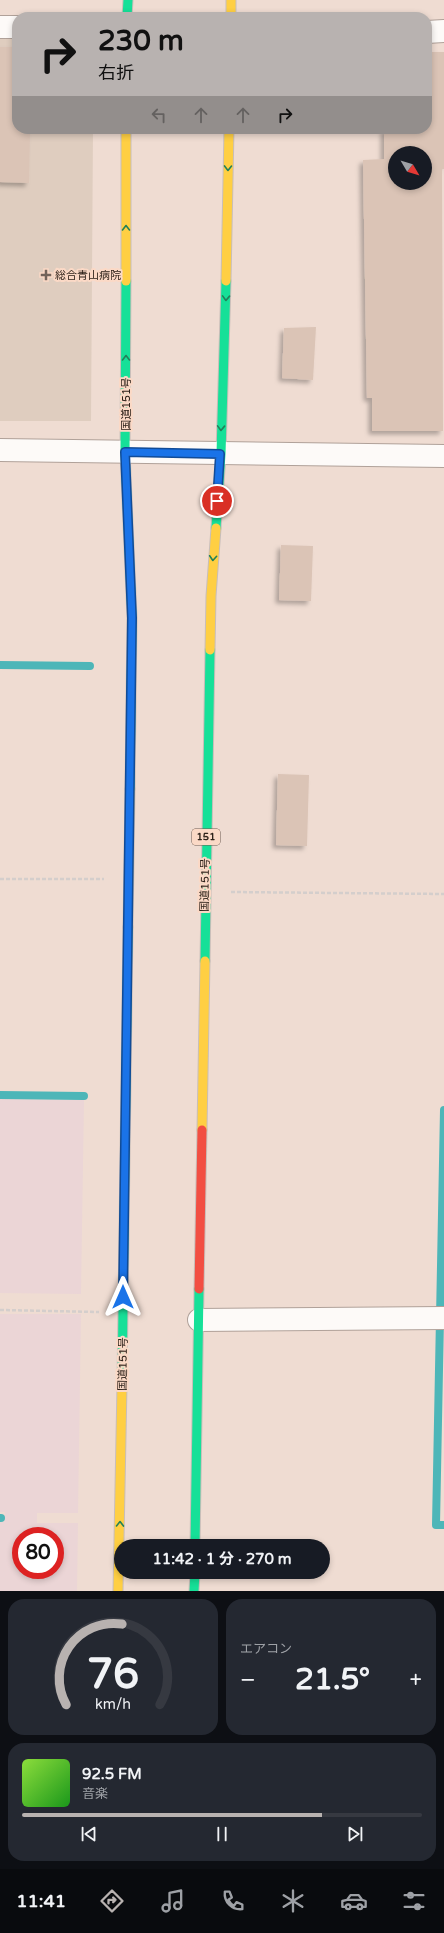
<!DOCTYPE html>
<html lang="ja">
<head>
<meta charset="utf-8">
<style>
	:root { --surface:#171b24; --page:#242831; --text:#f1f3f6; --muted:#9ea1a6; --line:#363941; --accent:#b8b2b0 }
	body { margin:0; font-family:"Varela Round","Noto Sans JP",sans-serif; background:var(--page); color:var(--text); height:100vh; display:flex; flex-direction:column; font-size:15px; white-space:nowrap }
	* { box-sizing:border-box; margin:0 }
	p { font-size:13px; color:var(--muted) }
	.icon { flex:none; width:22px; height:22px; fill:none; stroke:currentColor; stroke-width:2; stroke-linecap:round; stroke-linejoin:round }
	.map { position:relative; height:1591px; overflow:hidden }
	.details { display:flex; flex-direction:column; gap:8px; padding:8px; background:#0d0f14; flex:1 }
	.details>* { flex:none }
	.banner { position:absolute; left:12px; top:12px; width:420px; height:122px; border-radius:16px; box-shadow:0 2px 6px #0003; background:#b8b2b0; color:#111; overflow:hidden }
	.needle { width:26px; rotate:128deg }
	.buttons { position:absolute; left:388px; top:146px; display:grid; gap:8px }
	.buttons a { display:grid; place-items:center; width:44px; height:44px; border-radius:50%; background:var(--surface); box-shadow:0 2px 6px #0003; font-size:20px }
	.speed { position:absolute; left:12px; top:1527px; display:flex; gap:8px; font-size:20px; font-weight:700; text-align:center }
	.speed>* { display:grid; place-content:center; width:52px; height:52px; border-radius:50%; background:var(--surface); box-shadow:0 2px 6px #0003; line-height:1 }
	.speed .limit { border:6px solid #d22; background:#fff; color:#111 }
	.pin { position:absolute; display:grid; place-items:center; width:34px; height:34px; color:#fff; margin:-17px; border:2px solid #fff; border-radius:50%; box-shadow:0 1px 4px #0007 }
	.me { position:absolute; width:44px; margin:-22px; rotate:0deg; stroke-linejoin:round; filter:drop-shadow(0 0 3px #0008) }
	.turn { display:flex; align-items:center; gap:14px; height:84px; padding:0 20px; font-size:18px }
	.turn .icon { width:52px; height:52px; stroke-width:2.5 }
	.turn b { display:block; font-size:28px; line-height:34px }
	.lanes { display:flex; align-items:center; height:38px; padding:0 20px; background:#0003; justify-content:center; gap:20px; direction:ltr }
	.lanes .off { opacity:.35 }
	.big { font-size:30px; font-weight:700; line-height:1.1 }
	.details .tile { flex:1; display:flex; flex-direction:column; justify-content:center; gap:6px; min-width:0; padding:0 14px; border-radius:16px; background:var(--page) }
	.details .dial { align-items:center; gap:0 }
	.dial svg { height:104px; overflow:visible; fill:none; stroke:var(--line); stroke-width:7; stroke-linecap:round; text-anchor:middle }
	.dial text { fill:var(--text); stroke:none }
	.song { display:flex; align-items:center; gap:12px }
	.cover { width:48px; height:48px; border-radius:6px; background:linear-gradient(135deg,hsl(90 70% 55%),hsl(120 70% 35%)) }
	.played { height:4px; border-radius:2px; background:linear-gradient(90deg,var(--accent) 75%,var(--line) 75%) }
	.keys { display:flex; justify-content:space-around; direction:ltr }
	.heat { display:flex; justify-content:space-between; align-items:center; font-size:22px; direction:ltr }
	.details .tiles { flex:1; display:grid; gap:8px; grid-template-columns:1fr 1fr }
	.tile:last-child { grid-column:span 2 }
	.trip { position:absolute; left:114px; top:1539px; width:216px; height:40px; border-radius:20px; background:var(--surface); box-shadow:0 2px 6px #0003; font-weight:700; line-height:40px; text-align:center }
	.menu { display:flex; height:64px; justify-content:space-around; align-items:center; background:#090b0e; color:var(--muted) }
	.menu .icon { width:28px; height:28px }
	.menu .current { color:var(--accent) }
	.menu b { font-size:18px; color:var(--text) }
	.map>svg:first-child { display:block }
	.industrial { fill:#ebd5d6; fill-rule:evenodd }
	.medical { fill:#dfcdbf }
	.lines { fill:none; stroke-linecap:round; stroke-linejoin:round }
	.stream { stroke:#4db6b8; stroke-width:8 }
	.building { fill:#dbc4b6; fill-rule:evenodd; filter:url(#shadow) }
	.street-casing { stroke:#b0a199; stroke-width:24 }
	.fast-casing { stroke:#c8beb9; stroke-width:11 }
	.slow-casing { stroke:#c8beb9; stroke-width:11 }
	.jam-casing { stroke:#c8beb9; stroke-width:11 }
	.path { stroke:#d4cecc; stroke-width:2.5; stroke-dasharray:4 2; stroke-linecap:butt }
	.street { stroke:#fdfaf8; stroke-width:22 }
	.fast { stroke:#16e098; stroke-width:9 }
	.slow { stroke:#ffcf43; stroke-width:9 }
	.jam { stroke:#f24e42; stroke-width:9 }
	.oneway { stroke:#228159 }
	.route-casing { stroke:#114b97; stroke-width:10 }
	.route { stroke:#1a73e8; stroke-width:7 }
	.poi-dot { fill:#72635a; stroke:#fbd9c6; stroke-width:1.5 }
	.labels { text-anchor:middle; dominant-baseline:central; stroke-width:4; stroke-linejoin:round; paint-order:stroke }
	.shield { fill:#fbd9c6; stroke:#6c594e; stroke-width:1 }
	.shield-label { font-size:10px; font-weight:bold; fill:#2e221a }
	.poi-label { font-size:11px; fill:#2e221a; stroke:#fbd9c6; text-anchor:start }
	.street-label { font-size:11px; fill:#2e221a; stroke:#fbd9c6 }
</style>
</head>
<body>
<div class="map">
<svg width="444" height="1591" viewBox="0 0 444 1591">
	<defs>
		<filter id="shadow"><feDropShadow dx="-3.5" dy="3.5" stdDeviation="2" flood-color="#0004"/></filter>
	</defs>
	<rect width="100%" height="100%" fill="#efdcd2"/>
	<!-- industrial -->
	<g class="industrial">
		<path d="M 0,1099 L 84,1100 L 81,1294 L 0,1293 Z"/>
		<path d="M 0,1314 L 81,1314 L 78,1513 L 37,1513 L 37,1523 L 78,1523 L 77,1591 L 0,1591 L 0,1522 L 4,1522 L 5,1512 L 0,1512 ZM 21,1536 L 55,1536 L 55,1570 L 21,1570 Z"/>
	</g>
	<!-- medical -->
	<path class="medical" d="M 0,37 L 17,37 L 17,129 L 93,129 L 91,421 L 0,421 Z"/>
	<g class="lines">
		<!-- stream -->
		<g class="stream">
			<path d="M 0,665 L 90,666"/>
			<path d="M 0,1095 L 84,1096"/>
			<path d="M 444,1110 L 436,1525 L 444,1525"/>
			<path d="M 0,1518 L 1,1518"/>
		</g>
	</g>
	<!-- building -->
	<g class="building">
		<path d="M 0,47 L 17,47 L 17,129 L 30,129 L 29,183 L 0,182 Z"/>
		<path d="M 427,52 L 444,52 L 444,169 L 442,169 L 443,431 L 372,431 L 372,398 L 367,398 L 363,160 L 384,159 L 384,129 L 427,129 ZM 395,153 L 425,153 L 425,183 L 395,183 Z"/>
		<path d="M 316,327 L 313,380 L 282,378 L 284,328 Z"/>
		<path d="M 281,545 L 313,546 L 311,601 L 279,600 Z"/>
		<path d="M 278,774 L 309,775 L 307,846 L 276,845 Z"/>
	</g>
	<g class="lines">
		<!-- street casing -->
		<g class="street-casing">
			<g id="street">
				<path d="M 0,27 L 17,27"/>
				<path d="M 427,32 L 444,31"/>
				<path d="M 0,450 L 444,456"/>
				<path d="M 199,1320 L 444,1318"/>
			</g>
		</g>
		<!-- fast casing -->
		<g class="fast-casing">
			<g id="fast">
				<path d="M 127,17 L 128,0"/>
				<path d="M 126,281 L 125,452 L 132,618 L 130,789"/>
				<path d="M 216,528 L 221,454 L 226,281"/>
				<path d="M 205,961 L 210,650"/>
				<path d="M 122,1385 L 128,927"/>
				<path d="M 195,1546 L 199,1289"/>
				<path d="M 194,1591 L 195,1572"/>
			</g>
		</g>
		<!-- slow casing -->
		<g class="slow-casing">
			<g id="slow">
				<path d="M 231,0 L 231,17"/>
				<path d="M 126,281 L 126,129"/>
				<path d="M 226,281 L 229,129"/>
				<path d="M 210,650 L 211,596 L 216,528"/>
				<path d="M 128,927 L 130,789"/>
				<path d="M 202,1130 L 205,961"/>
				<path d="M 118,1591 L 122,1385"/>
			</g>
		</g>
		<!-- jam casing -->
		<g class="jam-casing">
			<path id="jam" d="M 199,1289 L 202,1130"/>
		</g>
		<!-- path -->
		<g class="path">
			<path d="M 0,879 L 104,879"/>
			<path d="M 231,892 L 444,894"/>
			<path d="M 0,1310 L 99,1312"/>
		</g>
		<!-- street -->
		<use href="#street" class="street"/>
		<!-- fast -->
		<use href="#fast" class="fast"/>
		<!-- slow -->
		<use href="#slow" class="slow"/>
		<!-- jam -->
		<use href="#jam" class="jam"/>
	</g>
	<!-- one-way arrows -->
	<defs><path id="oneway-chevron" d="M-2-3.5L2.5 0L-2 3.5" fill="none" stroke-width="1.6" stroke-linecap="round" stroke-linejoin="round"/></defs>
	<g class="oneway">
		<use href="#oneway-chevron" transform="translate(228 168) rotate(91)"/>
		<use href="#oneway-chevron" transform="translate(126 228) rotate(-90)"/>
		<use href="#oneway-chevron" transform="translate(226 298) rotate(92)"/>
		<use href="#oneway-chevron" transform="translate(126 358) rotate(-90)"/>
		<use href="#oneway-chevron" transform="translate(221 428) rotate(92)"/>
		<use href="#oneway-chevron" transform="translate(213 558) rotate(94)"/>
		<use href="#oneway-chevron" transform="translate(120 1524) rotate(-89)"/>
	</g>
	<g class="lines">
		<!-- route casing -->
		<g class="route-casing">
			<path id="route" d="M 123,1297 L 132,618 L 125,452 L 220,454 L 217,501"/>
		</g>
		<!-- route -->
		<use href="#route" class="route"/>
	</g>
	<!-- markers -->
	<path class="poi-dot" d="M44 269h4v4h4v4h-4v4h-4v-4h-4v-4h4z"/>
	<g class="labels">
		<!-- shield labels -->
		<rect class="shield" x="192" y="829" width="28" height="16" rx="3"/>
		<g class="shield-label">
			<text x="206" y="837">151</text>
		</g>
		<!-- poi labels -->
		<g class="poi-label">
			<text x="55" y="275">総合青山病院</text>
		</g>
		<!-- street labels -->
		<g class="street-label">
			<text transform="translate(126 404) rotate(-90)">国道151号</text>
			<text transform="translate(205 885) rotate(-89)">国道151号</text>
			<text transform="translate(123 1364) rotate(-89)">国道151号</text>
		</g>
	</g>
</svg>
<div class="buttons">
<a><svg class="needle" viewBox="-14 -14 28 28"><path d="M0-13l5 13h-10z" fill="#e53935"/><path d="M0 13l5-13h-10z" fill="#9ea1a6"/></svg></a>
</div>
<div class="speed"><div class="limit">80</div></div>
<div class="pin" style="left:217px;top:501px;background:#d93025"><svg class="icon" aria-label="arrive" viewBox="0 0 24 24"><path d="M6 21V4h12l-3 4 3 4H6"/></svg></div>
<svg class="me" style="left:123px;top:1297px" viewBox="-20 -20 40 40"><path d="M0-17L14 15 0 8-14 15z" fill="#1a73e8" stroke="#fff" stroke-width="4"/></svg>
<div class="trip">11:42 · 1 分 · 270 m</div>
<div class="banner">
<div class="turn"><svg class="icon" aria-label="right" viewBox="0 0 24 24"><path d="M7 20v-9h11M14 6l5 5-5 5"/></svg><div><b>230 m</b>右折</div></div>
<div class="lanes"><svg class="icon off" aria-label="left" viewBox="0 0 24 24"><path d="M17 20v-9H6M10 6l-5 5 5 5"/></svg><svg class="icon off" aria-label="ahead" viewBox="0 0 24 24"><path d="M12 20V5M6 11l6-6 6 6"/></svg><svg class="icon off" aria-label="ahead" viewBox="0 0 24 24"><path d="M12 20V5M6 11l6-6 6 6"/></svg><svg class="icon" aria-label="right" viewBox="0 0 24 24"><path d="M7 20v-9h11M14 6l5 5-5 5"/></svg></div>
</div>
</div>
<section class="details">
<div class="tiles">
<div class="tile dial"><svg viewBox="0 0 100 80">
<path d="M14 69A42 42 0 1 1 86 69"/>
<path d="M14 69A42 42 0 0 1 57 7" stroke="#b8b2b0"/>
<text x="50" y="56" font-size="32" font-weight="700">76</text>
<text x="50" y="72" font-size="11">km/h</text>
</svg></div>
<div class="tile"><p>エアコン</p>
<div class="heat"><a>−</a><b class="big">21.5°</b><a>+</a></div>
</div>
<div class="tile">
<div class="song"><i class="cover"></i><div><b>92.5 FM</b><p>音楽</p></div></div>
<div class="played"></div>
<div class="keys"><svg class="icon" aria-label="previous" viewBox="0 0 24 24"><path d="M18 5L8 12l10 7zM5 5v14"/></svg><svg class="icon" aria-label="pause" viewBox="0 0 24 24"><path d="M8 5v14M16 5v14"/></svg><svg class="icon" aria-label="next" viewBox="0 0 24 24"><path d="M6 5l10 7-10 7zM19 5v14"/></svg></div>
</div>
</div>
</section>
<nav class="menu">
<b>11:41</b>
<svg class="icon current" aria-label="directions" viewBox="0 0 24 24"><path d="M12 3l9 9-9 9-9-9zM9 14v-3h6M13 9l2 2-2 2"/></svg>
<svg class="icon" aria-label="music" viewBox="0 0 24 24"><path d="M9 18V5l10-2v13"/><circle cx="6" cy="18" r="3"/><circle cx="16" cy="16" r="3"/></svg>
<svg class="icon" aria-label="phone" viewBox="0 0 24 24"><path d="M5 4h4l2 5-3 2q2 4 5 5l2-3 5 2v4C11 20 4 13 5 4z"/></svg>
<svg class="icon" aria-label="climate" viewBox="0 0 24 24"><path d="M12 3v18M4 7l16 10M4 17L20 7"/></svg>
<svg class="icon" aria-label="car" viewBox="0 0 24 24"><path d="M5 17H2v-5l4-1 3-4h7l3 4 3 1v5h-3M9 17h6M6 11h13"/><circle cx="7" cy="17" r="2"/><circle cx="17" cy="17" r="2"/></svg>
<svg class="icon" aria-label="filters" viewBox="0 0 24 24"><path d="M4 7h16M4 17h16"/><circle cx="9" cy="7" r="2"/><circle cx="15" cy="17" r="2"/></svg>
</nav>
</body>
</html>
